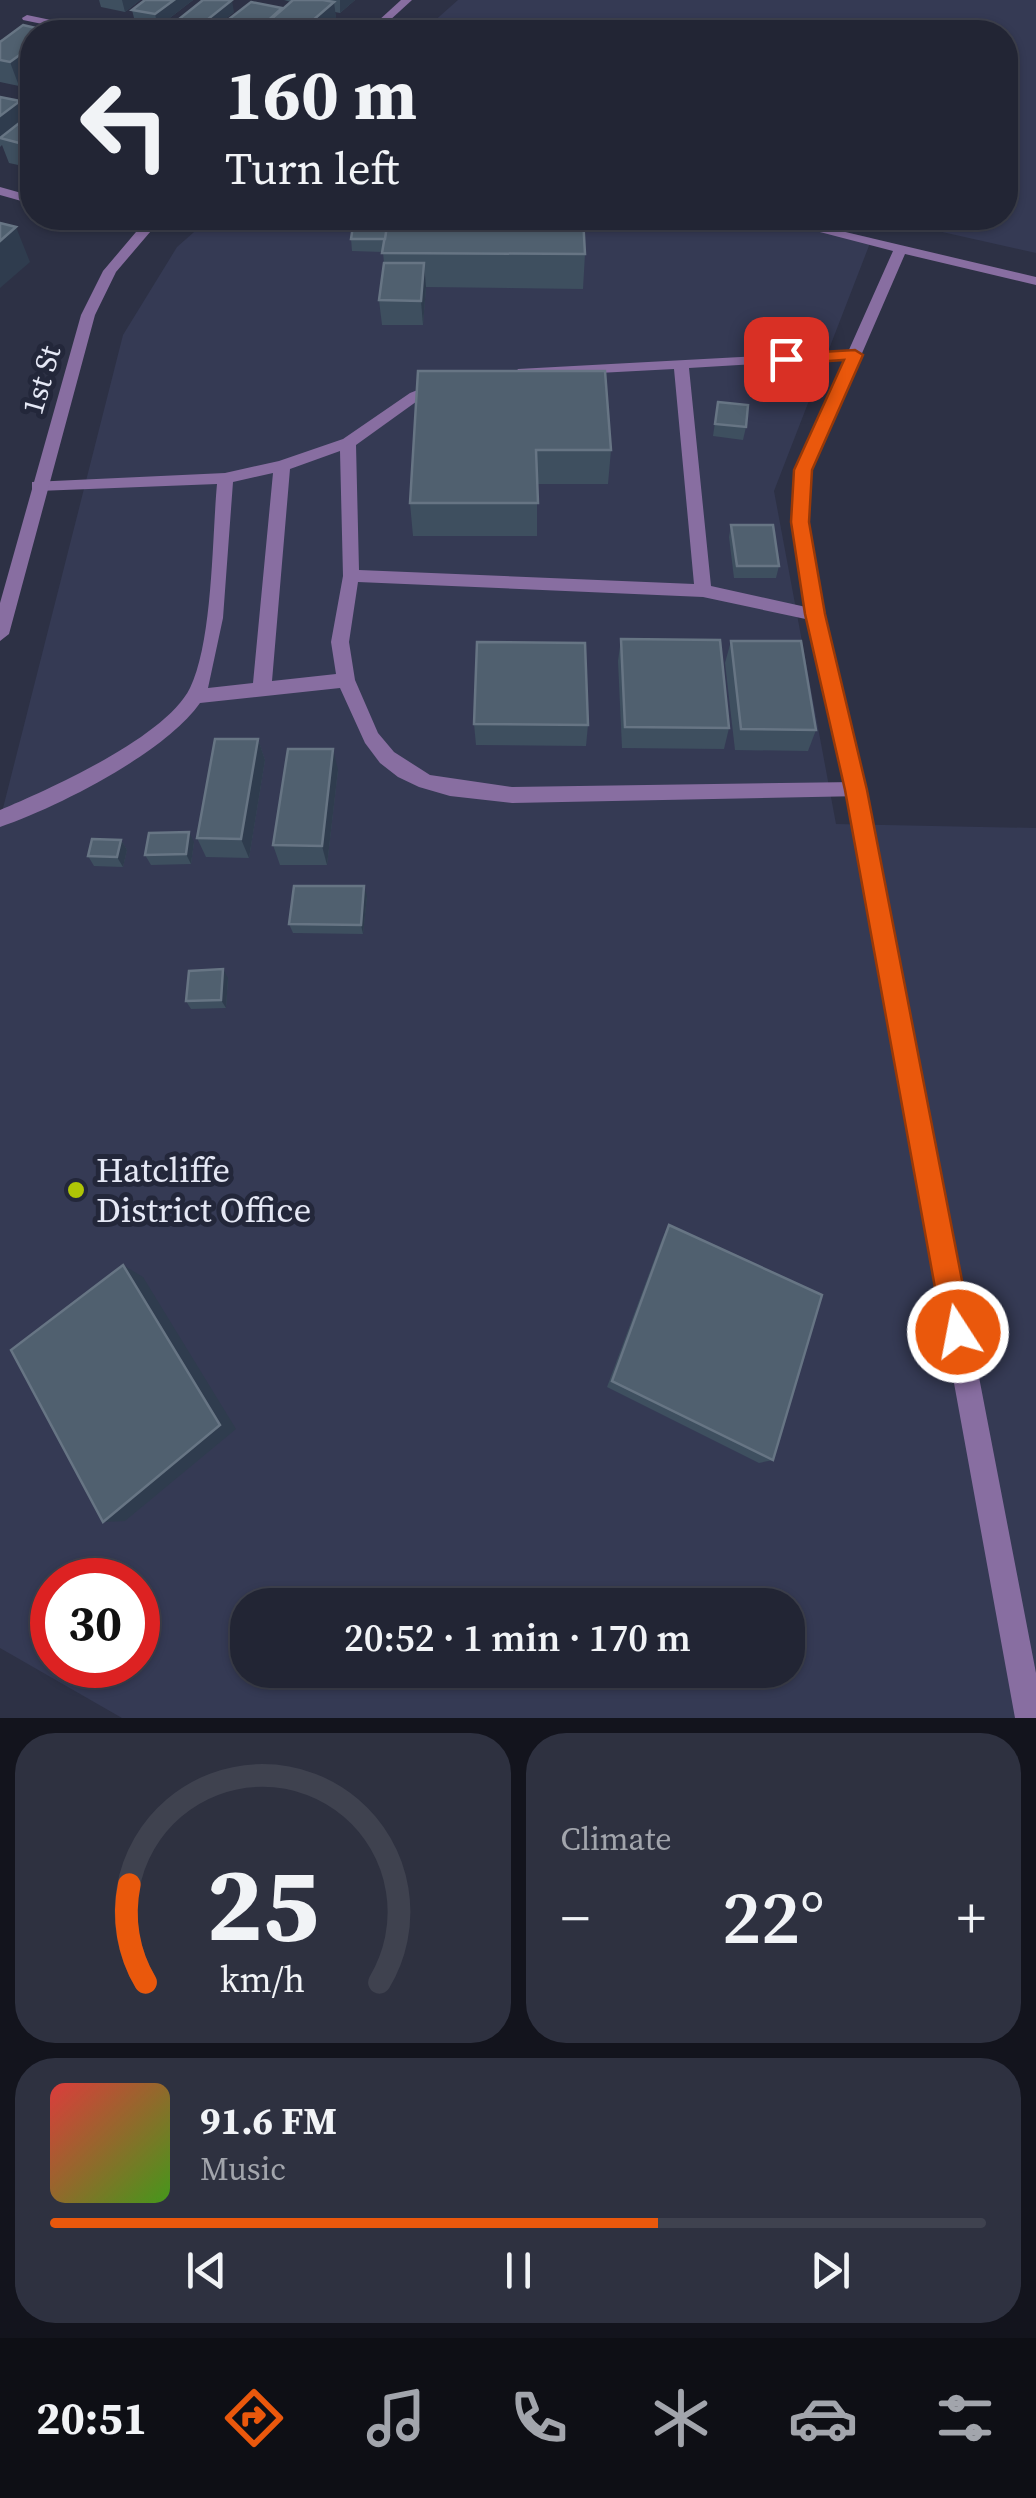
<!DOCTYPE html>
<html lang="en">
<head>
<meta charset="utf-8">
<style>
	:root { --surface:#222534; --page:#2e3140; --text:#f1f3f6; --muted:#a2a5ac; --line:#3f424f; --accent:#ea580c }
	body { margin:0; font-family:"Source Serif 4",serif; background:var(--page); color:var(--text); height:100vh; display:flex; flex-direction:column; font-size:38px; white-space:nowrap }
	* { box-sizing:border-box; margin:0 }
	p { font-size:32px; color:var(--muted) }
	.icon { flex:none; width:55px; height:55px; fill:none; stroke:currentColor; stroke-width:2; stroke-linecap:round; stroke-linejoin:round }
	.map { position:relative; height:1718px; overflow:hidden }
	.side { display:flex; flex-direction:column; gap:15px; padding:15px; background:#13141d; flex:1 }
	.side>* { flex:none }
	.guide { position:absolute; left:20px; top:20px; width:998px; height:210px; border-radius:40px; box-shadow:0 2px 8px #0004,0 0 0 2px var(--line); background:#222534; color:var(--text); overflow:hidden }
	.speed { position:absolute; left:30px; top:1558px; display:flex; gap:20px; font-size:50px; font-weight:700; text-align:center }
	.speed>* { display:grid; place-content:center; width:130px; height:130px; border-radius:50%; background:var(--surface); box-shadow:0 2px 8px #0004,0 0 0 2px var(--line); line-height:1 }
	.speed .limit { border:15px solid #d22; background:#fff; color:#111 }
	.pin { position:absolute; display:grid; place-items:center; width:85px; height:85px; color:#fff; margin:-42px; border-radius:20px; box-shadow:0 5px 15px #0006 }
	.me { position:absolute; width:110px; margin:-55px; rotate:349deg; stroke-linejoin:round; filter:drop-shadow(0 0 8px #0008) }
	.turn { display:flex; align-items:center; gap:35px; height:210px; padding:0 40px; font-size:45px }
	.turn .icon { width:130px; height:130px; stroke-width:2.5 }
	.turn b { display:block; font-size:70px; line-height:85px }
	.big { font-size:75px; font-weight:600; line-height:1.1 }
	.side .card { flex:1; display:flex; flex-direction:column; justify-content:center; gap:15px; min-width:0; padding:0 35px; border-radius:40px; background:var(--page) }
	.side .dial { align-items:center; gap:0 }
	.dial svg { height:260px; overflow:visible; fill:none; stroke:var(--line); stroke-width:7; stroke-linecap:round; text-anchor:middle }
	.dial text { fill:var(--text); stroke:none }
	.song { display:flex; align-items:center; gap:30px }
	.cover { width:120px; height:120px; border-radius:15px; background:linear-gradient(135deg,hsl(0 70% 55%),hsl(100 70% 35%)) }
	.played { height:10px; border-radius:5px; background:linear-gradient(90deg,var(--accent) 65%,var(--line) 65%) }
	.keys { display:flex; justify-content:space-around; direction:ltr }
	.heat { display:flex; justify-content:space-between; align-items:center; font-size:55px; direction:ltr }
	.side .tiles { flex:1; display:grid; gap:15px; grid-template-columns:1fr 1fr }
	.card:last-child { grid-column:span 2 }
	.trip { position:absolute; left:230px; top:1588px; width:575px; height:100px; border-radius:40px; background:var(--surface); box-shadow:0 2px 8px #0004,0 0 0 2px var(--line); font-weight:600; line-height:100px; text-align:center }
	.menu { display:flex; height:160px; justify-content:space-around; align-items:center; background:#0e0f15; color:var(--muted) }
	.menu .icon { width:70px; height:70px }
	.menu .current { color:var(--accent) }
	.menu b { font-size:45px; color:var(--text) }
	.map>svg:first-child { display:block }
	.built { fill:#353a54; fill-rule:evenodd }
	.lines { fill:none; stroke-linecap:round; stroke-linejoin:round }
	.lane { fill:#886ea1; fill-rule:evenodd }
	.street { fill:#886ea1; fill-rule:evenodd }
	.wall { fill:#3e4f5f }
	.shaded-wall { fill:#2f3c4e }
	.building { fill:#50606f; stroke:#677584; stroke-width:2.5 }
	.route { fill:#ea580c; stroke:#983908; stroke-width:2.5 }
	.poi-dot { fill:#afc506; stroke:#23273a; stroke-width:4 }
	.labels { text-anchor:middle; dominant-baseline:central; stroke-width:10; stroke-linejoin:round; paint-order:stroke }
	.far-street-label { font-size:30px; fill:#e5e8f5; stroke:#23273a }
	.poi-label { font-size:35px; fill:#e5e8f5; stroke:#23273a; text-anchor:start }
</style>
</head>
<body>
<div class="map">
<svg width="1036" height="1718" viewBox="0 0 1036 1718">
	<rect width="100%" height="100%" fill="#2d3145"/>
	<!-- built -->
	<g class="built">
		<path d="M 458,0 L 1036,0 L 1036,253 L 880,218 L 1005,218 L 1005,32 L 422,32 Z"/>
		<path d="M 210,218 L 782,218 L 872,238 L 774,491 L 836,824 L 1036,828 L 1036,1718 L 122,1718 L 0,1648 L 0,820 L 123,335 L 177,247 ZM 52,1580 L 138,1580 L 138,1665 L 52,1665 ZM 248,1605 L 788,1605 L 788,1670 L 248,1670 Z"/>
	</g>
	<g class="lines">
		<!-- lane -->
		<path class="lane" d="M 855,351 L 860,352 L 860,358 L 689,368 L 711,586 L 815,609 L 821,610 L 824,615 L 821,620 L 815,621 L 703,597 L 358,582 L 349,642 L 355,680 L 378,733 L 394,752 L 430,775 L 512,787 L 856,782 L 863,784 L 866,790 L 863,796 L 512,803 L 450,796 L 419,787 L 398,777 L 380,763 L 365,743 L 340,688 L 200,703 C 165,753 58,807 0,827 L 0,810 C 50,789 166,737 190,688 C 213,641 212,538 217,484 L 38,491 L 32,490 L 32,482 L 225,473 L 279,461 L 343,439 L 410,393 L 435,383 L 445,383 L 445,389 L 420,399 L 356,445 L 359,570 L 694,584 L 674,369 L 523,377 L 516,372 L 518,369 ZM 340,451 L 343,576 L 331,642 L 336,674 L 272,681 L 290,469 ZM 273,473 L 253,683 L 208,688 L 223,618 L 233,482 Z"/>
		<!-- street -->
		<g class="street">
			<path d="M 401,0 L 412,0 L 377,32 L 366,32 Z"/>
			<path d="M 27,15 L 94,29 L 99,32 L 81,32 L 23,20 L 22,18 Z"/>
			<path d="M 0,187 L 32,196 L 32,204 L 0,195 Z"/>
			<path d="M 91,218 L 110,218 L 142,226 L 149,218 L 162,218 L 116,272 L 95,315 L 9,634 L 0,641 L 0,603 L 81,315 L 103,271 L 136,232 Z"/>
			<path d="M 766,218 L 786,218 L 1036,277 L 1036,285 L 905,254 L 811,471 L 808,523 L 824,615 L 866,790 L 1036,1673 L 1036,1718 L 1015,1718 L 846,790 L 806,615 L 792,523 L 795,471 L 893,251 Z"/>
		</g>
	</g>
	<!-- wall -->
	<g class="wall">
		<path d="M 99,0 L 140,0 L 125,12 L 101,7 Z"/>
		<path d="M 145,0 L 193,0 L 158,27 L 135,22 L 132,10 Z"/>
		<path d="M 284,0 L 355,0 L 340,13 L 335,12 L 337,25 L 329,32 L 232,31 L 229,19 L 282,9 L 291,2 Z"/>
		<path d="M 234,12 L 209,32 L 176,32 L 174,23 Z"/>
		<path d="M 32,32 L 32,76 L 19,86 L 0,82 L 0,40 Z"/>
		<path d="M 0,97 L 26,118 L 32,113 L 32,168 L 9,163 L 2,145 L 0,147 Z"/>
		<path d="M 354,219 L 585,254 L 583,289 L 426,287 L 423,325 L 382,325 L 379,300 L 384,263 L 383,252 L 352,251 L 351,239 Z"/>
		<path d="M 418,371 L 611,450 L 608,484 L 537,484 L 537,536 L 413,536 L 410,503 Z"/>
		<path d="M 718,402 L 746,427 L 743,440 L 713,436 Z"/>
		<path d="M 731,525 L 779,566 L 776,578 L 734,578 L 729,537 Z"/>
		<path d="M 621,639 L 729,728 L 724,749 L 622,748 L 618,661 Z"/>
		<path d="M 731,641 L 816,730 L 808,751 L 735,750 L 725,663 Z"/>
		<path d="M 474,724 L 588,725 L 586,746 L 476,745 Z"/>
		<path d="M 258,739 L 265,760 L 249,858 L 206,857 L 197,838 Z"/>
		<path d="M 338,770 L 327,865 L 280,865 L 273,845 Z"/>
		<path d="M 121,840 L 127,850 L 123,867 L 94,866 L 88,856 Z"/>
		<path d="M 194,842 L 191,864 L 151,865 L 145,855 Z"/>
		<path d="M 367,896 L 363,934 L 293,933 L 289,924 Z"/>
		<path d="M 228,978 L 226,1008 L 191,1009 L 186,1001 Z"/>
		<path d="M 669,1225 L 773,1460 L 759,1463 L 607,1387 L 662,1239 Z"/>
	</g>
	<!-- shaded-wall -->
	<g class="shaded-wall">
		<path d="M 122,0 L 140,0 L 125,12 Z"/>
		<path d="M 174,0 L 193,0 L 158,27 L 155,14 Z"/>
		<path d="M 232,0 L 234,12 L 209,32 L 198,32 L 197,28 Z"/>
		<path d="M 340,0 L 355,0 L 340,13 Z"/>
		<path d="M 334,2 L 337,25 L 329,32 L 305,32 L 304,28 Z"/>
		<path d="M 282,8 L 269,21 L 271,32 L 263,32 L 262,26 Z"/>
		<path d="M 32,46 L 32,76 L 19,86 L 10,62 Z"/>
		<path d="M 20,101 L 28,125 L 0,138 L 0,116 Z"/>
		<path d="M 32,140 L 32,161 L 27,145 Z"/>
		<path d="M 16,227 L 30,262 L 0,288 L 0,241 Z"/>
		<path d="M 424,263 L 426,287 L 423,325 L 421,301 Z"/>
		<path d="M 258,739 L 265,760 L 249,858 L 241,839 Z"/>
		<path d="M 333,749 L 338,770 L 327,865 L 322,846 Z"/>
		<path d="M 189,832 L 194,842 L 191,864 L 186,854 Z"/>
		<path d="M 121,840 L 127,850 L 123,867 L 117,857 Z"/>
		<path d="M 364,886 L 367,896 L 363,934 L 361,925 Z"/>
		<path d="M 223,969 L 228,978 L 226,1008 L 221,1000 Z"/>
		<path d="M 123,1265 L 143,1277 L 236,1429 L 125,1521 L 103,1522 Z"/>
	</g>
	<!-- building -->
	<g class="building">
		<path d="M 145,0 L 174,0 L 155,14 L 132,10 Z"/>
		<path d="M 203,0 L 232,0 L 197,28 L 174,23 Z"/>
		<path d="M 293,0 L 323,0 L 334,2 L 304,28 L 269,21 Z"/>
		<path d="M 251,2 L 282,8 L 262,26 L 229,19 Z"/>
		<path d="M 23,25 L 53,32 L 32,32 L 32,46 L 10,62 L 0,60 L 0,42 Z"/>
		<path d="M 0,97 L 20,101 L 0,116 Z"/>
		<path d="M 32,113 L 32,140 L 27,145 L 0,138 Z"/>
		<path d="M 388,218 L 583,218 L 585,254 L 382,253 Z"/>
		<path d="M 354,219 L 388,219 L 385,239 L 351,239 Z"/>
		<path d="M 0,223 L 16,227 L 0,241 Z"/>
		<path d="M 384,263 L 424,263 L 421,301 L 379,300 Z"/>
		<path d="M 418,371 L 605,371 L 611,450 L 536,450 L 538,503 L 410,503 Z"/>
		<path d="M 718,402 L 748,405 L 746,427 L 715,424 Z"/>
		<path d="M 731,525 L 773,525 L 779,566 L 737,566 Z"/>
		<path d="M 621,639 L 720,640 L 729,728 L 625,727 Z"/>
		<path d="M 731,641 L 801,641 L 816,730 L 741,729 Z"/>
		<path d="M 477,642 L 585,643 L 588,725 L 474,724 Z"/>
		<path d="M 215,739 L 258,739 L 241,839 L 197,838 Z"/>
		<path d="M 288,749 L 333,749 L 322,846 L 273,845 Z"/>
		<path d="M 189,832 L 186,854 L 145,855 L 149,833 Z"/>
		<path d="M 92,839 L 121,840 L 117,857 L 88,856 Z"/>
		<path d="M 294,886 L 364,886 L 361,925 L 289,924 Z"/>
		<path d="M 223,969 L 221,1000 L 186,1001 L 189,971 Z"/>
		<path d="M 669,1225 L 822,1295 L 773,1460 L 612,1381 Z"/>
		<path d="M 123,1265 L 220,1425 L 103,1522 L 11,1350 Z"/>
	</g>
	<!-- route -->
	<path class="route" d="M 855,350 L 863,355 L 812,470 L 809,522 L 825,614 L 867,790 L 972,1332 L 968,1342 L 958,1346 L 947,1342 L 943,1332 L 845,790 L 805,614 L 791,522 L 794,470 L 844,360 L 786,364 L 777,359 L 786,354 Z"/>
	<!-- markers -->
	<circle class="poi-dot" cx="76" cy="1190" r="10"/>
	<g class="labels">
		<!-- far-street labels -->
		<g class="far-street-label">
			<text transform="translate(41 380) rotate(-74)">1st St</text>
		</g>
		<!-- poi labels -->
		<g class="poi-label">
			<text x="96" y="1170">Hatcliffe<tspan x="96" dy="40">District Office</tspan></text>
		</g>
	</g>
</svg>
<div class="speed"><div class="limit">30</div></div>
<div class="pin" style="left:786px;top:359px;background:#d93025"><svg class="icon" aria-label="arrive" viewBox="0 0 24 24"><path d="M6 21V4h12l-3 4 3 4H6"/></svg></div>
<svg class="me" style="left:958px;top:1332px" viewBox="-20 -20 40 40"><circle r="17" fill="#ea580c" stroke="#fff" stroke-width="3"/><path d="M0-11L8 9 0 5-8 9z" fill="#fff"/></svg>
<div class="trip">20:52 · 1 min · 170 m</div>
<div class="guide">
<div class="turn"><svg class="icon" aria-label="left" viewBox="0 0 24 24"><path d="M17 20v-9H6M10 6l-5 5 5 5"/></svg><div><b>160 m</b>Turn left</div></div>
</div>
</div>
<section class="side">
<div class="tiles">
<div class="card dial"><svg viewBox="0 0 100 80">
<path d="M14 69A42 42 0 1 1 86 69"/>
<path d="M14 69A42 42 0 0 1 9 39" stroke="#ea580c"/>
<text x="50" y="56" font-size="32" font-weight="700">25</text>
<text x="50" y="72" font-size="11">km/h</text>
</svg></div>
<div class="card"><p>Climate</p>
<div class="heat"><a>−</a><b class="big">22°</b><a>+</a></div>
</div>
<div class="card">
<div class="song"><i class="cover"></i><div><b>91.6 FM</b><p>Music</p></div></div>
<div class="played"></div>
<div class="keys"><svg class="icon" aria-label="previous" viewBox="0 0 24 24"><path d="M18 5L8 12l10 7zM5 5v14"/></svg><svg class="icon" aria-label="pause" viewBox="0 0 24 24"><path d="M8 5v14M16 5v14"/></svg><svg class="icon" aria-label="next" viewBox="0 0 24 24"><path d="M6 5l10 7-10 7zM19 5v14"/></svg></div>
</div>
</div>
</section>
<nav class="menu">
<b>20:51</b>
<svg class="icon current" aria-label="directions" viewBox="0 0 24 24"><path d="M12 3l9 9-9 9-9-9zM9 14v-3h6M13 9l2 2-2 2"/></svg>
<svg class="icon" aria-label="music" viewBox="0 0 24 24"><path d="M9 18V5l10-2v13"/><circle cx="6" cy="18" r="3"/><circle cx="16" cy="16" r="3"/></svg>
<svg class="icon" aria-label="phone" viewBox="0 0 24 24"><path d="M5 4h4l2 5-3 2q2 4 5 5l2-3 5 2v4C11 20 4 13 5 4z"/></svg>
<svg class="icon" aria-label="climate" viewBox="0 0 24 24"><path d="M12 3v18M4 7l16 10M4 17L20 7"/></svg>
<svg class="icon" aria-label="car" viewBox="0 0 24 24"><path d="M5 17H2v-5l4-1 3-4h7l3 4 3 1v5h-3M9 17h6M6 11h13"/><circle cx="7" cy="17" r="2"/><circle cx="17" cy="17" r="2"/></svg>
<svg class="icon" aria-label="filters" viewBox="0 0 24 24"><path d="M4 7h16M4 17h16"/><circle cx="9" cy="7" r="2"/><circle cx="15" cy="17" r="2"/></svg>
</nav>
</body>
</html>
